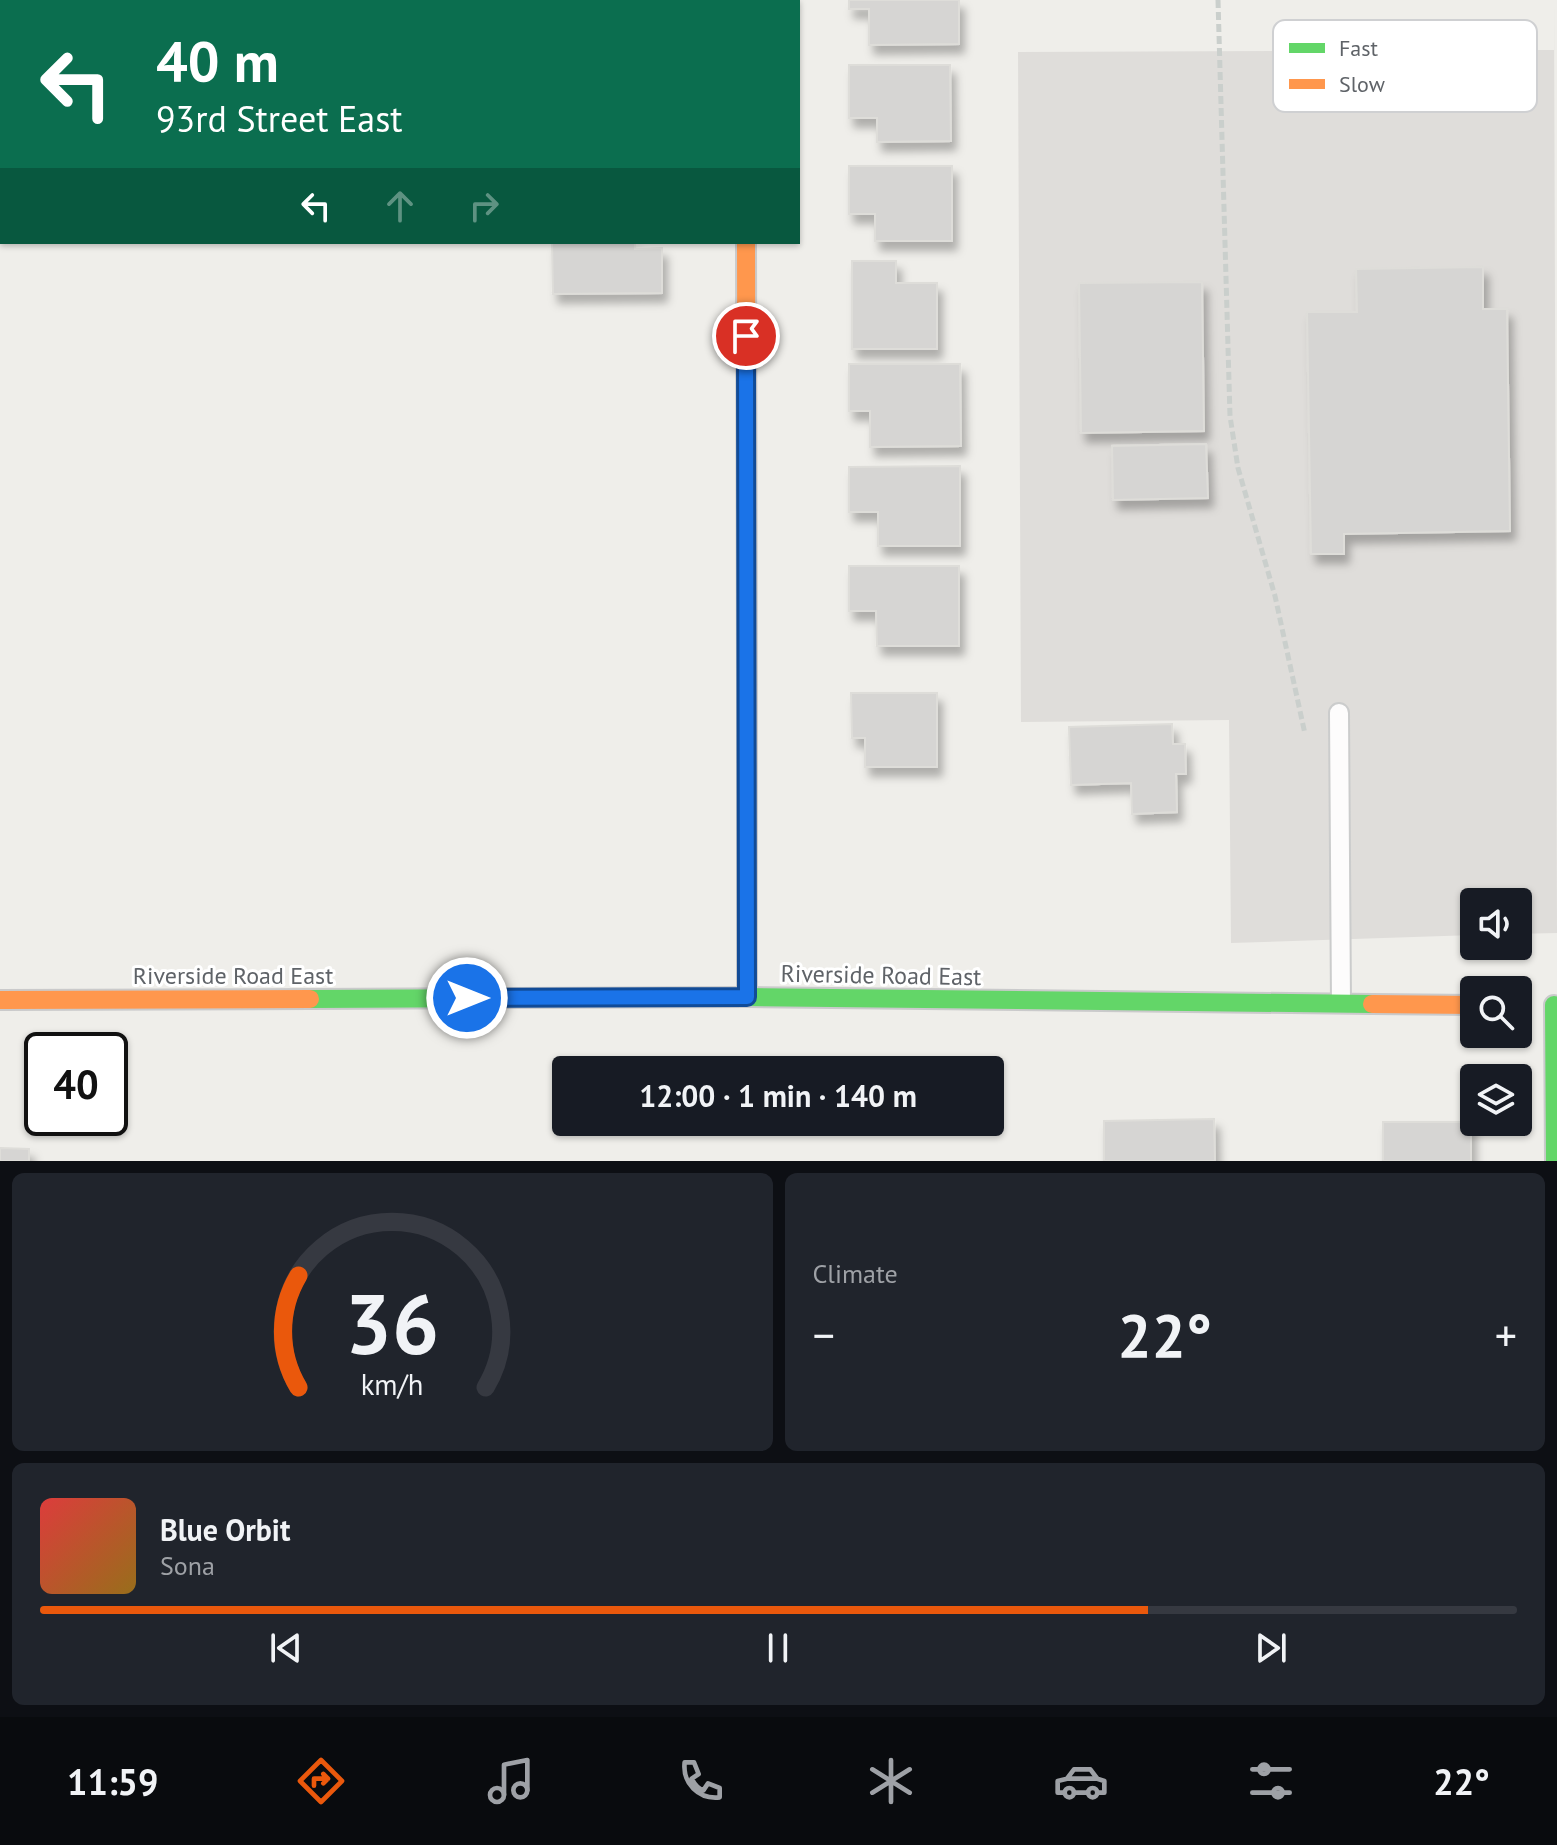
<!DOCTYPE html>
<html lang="en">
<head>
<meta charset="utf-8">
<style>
	:root { --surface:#171b24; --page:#20242c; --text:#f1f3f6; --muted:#9ea1a6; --line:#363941; --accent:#ea580c }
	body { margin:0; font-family:"PT Sans",sans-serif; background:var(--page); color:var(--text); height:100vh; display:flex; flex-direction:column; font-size:30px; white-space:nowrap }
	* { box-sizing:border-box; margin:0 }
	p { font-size:26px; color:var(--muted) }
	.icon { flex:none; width:44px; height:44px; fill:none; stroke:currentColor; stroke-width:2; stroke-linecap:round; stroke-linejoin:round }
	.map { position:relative; height:1161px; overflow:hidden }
	.sheet { display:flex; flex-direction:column; gap:12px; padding:12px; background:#0d0f14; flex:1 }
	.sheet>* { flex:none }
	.hud { position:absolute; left:0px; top:0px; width:800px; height:244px; box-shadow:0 2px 6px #0004; background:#0b6e4f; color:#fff; overflow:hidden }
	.tools { position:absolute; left:1460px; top:888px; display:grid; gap:16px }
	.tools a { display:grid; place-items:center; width:72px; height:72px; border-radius:8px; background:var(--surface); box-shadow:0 2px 6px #0004; font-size:40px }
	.speed { position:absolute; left:24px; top:1032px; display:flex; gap:16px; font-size:40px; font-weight:700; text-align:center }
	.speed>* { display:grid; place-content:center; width:104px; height:104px; border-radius:50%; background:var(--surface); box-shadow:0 2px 6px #0004; line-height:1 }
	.speed .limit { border:4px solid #111; border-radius:12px; background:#fff; color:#111 }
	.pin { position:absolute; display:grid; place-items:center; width:68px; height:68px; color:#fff; margin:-34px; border:4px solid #fff; border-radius:50%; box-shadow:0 2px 8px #0007 }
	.me { position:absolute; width:88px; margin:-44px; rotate:90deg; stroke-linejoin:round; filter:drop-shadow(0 0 6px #0008) }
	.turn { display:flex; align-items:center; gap:28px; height:168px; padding:0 24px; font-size:36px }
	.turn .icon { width:104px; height:104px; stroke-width:2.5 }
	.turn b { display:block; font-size:56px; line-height:68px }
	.lanes { display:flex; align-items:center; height:76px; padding:0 24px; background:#0003; justify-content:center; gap:40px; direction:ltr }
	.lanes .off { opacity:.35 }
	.big { font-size:60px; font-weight:800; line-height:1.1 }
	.sheet .card { flex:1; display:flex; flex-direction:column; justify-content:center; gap:12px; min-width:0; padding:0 28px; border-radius:12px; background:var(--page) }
	.sheet .dial { align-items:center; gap:0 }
	.dial svg { height:208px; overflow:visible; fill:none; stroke:var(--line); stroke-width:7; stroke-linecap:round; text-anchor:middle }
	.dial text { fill:var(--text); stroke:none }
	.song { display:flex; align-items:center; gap:24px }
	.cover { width:96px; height:96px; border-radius:12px; background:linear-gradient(135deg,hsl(0 70% 55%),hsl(40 70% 35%)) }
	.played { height:8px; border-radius:4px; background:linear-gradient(90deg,var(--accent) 75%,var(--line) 75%) }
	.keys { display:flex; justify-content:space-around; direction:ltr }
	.heat { display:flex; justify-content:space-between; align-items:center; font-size:44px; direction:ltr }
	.sheet .tiles { flex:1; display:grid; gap:12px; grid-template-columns:1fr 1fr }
	.card:last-child { grid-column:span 2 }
	.trip { position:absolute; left:552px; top:1056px; width:452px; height:80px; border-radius:8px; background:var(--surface); box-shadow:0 2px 6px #0004; font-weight:800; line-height:80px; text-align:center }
	.tabs { display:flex; height:128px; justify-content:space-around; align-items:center; background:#090b0e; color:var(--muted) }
	.tabs .icon { width:56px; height:56px }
	.tabs .current { color:var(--accent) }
	.tabs b { font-size:36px; color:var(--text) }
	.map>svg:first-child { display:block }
	.industrial { fill:#dfddda }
	.building { fill:#d6d5d3; stroke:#deddd9; stroke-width:2; filter:url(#shadow) }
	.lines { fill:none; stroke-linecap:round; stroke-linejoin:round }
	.lane-casing { stroke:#cbcccc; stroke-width:22 }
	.street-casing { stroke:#cbcccc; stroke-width:40 }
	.fast-casing { stroke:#cacacb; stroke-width:22 }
	.slow-casing { stroke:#cacacb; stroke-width:22 }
	.path { stroke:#cacfcc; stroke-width:5; stroke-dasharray:8 4; stroke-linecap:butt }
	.lane { stroke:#fdfcfc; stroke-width:18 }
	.street { stroke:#fdfcfc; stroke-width:36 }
	.fast { stroke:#63d668; stroke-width:18 }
	.slow { stroke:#ff974d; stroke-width:18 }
	.route-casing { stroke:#114b97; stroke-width:20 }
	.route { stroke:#1a73e8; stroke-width:14 }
	.labels { text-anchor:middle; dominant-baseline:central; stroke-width:6; stroke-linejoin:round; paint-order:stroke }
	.street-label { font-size:24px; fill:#5f6368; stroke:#fff }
	.key { fill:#fff; stroke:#cfd0d2; stroke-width:2 }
	.key-label { font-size:22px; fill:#5f6368 }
</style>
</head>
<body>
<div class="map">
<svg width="1557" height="1161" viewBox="0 0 1557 1161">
	<defs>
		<filter id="shadow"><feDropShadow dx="5" dy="9" stdDeviation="4" flood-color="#0004"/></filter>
	</defs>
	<rect width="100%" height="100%" fill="#efeeea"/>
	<!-- industrial -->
	<path class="industrial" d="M 1554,0 L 1557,933 L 1518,934 L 1518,902 L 1474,902 L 1474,935 L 1231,943 L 1229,720 L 1021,722 L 1018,52 L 1554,50 Z"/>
	<!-- building -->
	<g class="building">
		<path d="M 849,0 L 959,0 L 959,44 L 869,45 L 869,9 L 849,9 Z"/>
		<path d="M 849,65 L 950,65 L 951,141 L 877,142 L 877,118 L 849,118 Z"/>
		<path d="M 849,166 L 952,166 L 952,241 L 875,241 L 875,214 L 849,214 Z"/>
		<path d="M 552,242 L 635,242 L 635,249 L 662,248 L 662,293 L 553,294 Z"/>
		<path d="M 852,261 L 896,261 L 896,283 L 937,283 L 937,349 L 852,349 Z"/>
		<path d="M 1483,267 L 1483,309 L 1507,309 L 1510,531 L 1344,534 L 1344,554 L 1311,554 L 1307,312 L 1357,312 L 1356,269 Z"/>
		<path d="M 1202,282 L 1204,431 L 1081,433 L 1079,283 Z"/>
		<path d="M 849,364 L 960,364 L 961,446 L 870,447 L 870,411 L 849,411 Z"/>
		<path d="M 1206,444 L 1208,498 L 1113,500 L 1112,446 Z"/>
		<path d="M 960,466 L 960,546 L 878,546 L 878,512 L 849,512 L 849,467 Z"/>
		<path d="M 849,566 L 959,566 L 959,646 L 877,646 L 876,611 L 849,611 Z"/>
		<path d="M 851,693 L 937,693 L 937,767 L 865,767 L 865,738 L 852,738 Z"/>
		<path d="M 1172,724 L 1173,744 L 1185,744 L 1186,774 L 1176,774 L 1177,812 L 1132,814 L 1131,783 L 1071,785 L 1069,727 Z"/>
		<path d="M 1214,1119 L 1215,1161 L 1104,1161 L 1104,1121 Z"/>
		<rect x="1383" y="1122" width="88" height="39"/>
		<path d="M 0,1148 L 29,1149 L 29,1161 L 0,1161 Z"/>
	</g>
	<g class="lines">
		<!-- lane casing -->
		<g class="lane-casing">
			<path id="lane" d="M 1339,713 L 1341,1003"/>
		</g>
		<!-- street casing -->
		<g class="street-casing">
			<path id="street" d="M 746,0 L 746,2"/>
		</g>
		<!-- fast casing -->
		<g class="fast-casing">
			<g id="fast">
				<path d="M 747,681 L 747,997"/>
				<path d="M 310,999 L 747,997 L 1372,1004"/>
				<path d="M 1554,1005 L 1555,1161"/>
			</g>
		</g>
		<!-- slow casing -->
		<g class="slow-casing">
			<g id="slow">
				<path d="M 746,242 L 747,681"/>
				<path d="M 0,1000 L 310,999"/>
				<path d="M 1372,1004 L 1474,1005"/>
			</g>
		</g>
		<!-- path -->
		<path class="path" d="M 1218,0 L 1230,416 L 1238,468 L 1275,596 L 1305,734"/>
		<!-- lane -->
		<use href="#lane" class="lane"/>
		<!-- street -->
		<use href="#street" class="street"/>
		<!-- fast -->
		<use href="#fast" class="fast"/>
		<!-- slow -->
		<use href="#slow" class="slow"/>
	</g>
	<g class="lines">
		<!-- route casing -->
		<g class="route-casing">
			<path id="route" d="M 467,998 L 747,997 L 746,336"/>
		</g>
		<!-- route -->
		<use href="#route" class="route"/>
	</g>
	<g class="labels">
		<!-- street labels -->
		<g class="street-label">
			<text x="233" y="975">Riverside Road East</text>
			<text transform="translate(881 975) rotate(1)">Riverside Road East</text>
		</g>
	</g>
	<!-- legend -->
	<rect x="1273" y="20" width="264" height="92" rx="12" class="key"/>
	<rect x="1289" y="43" width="36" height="10" fill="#63d668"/>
	<rect x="1289" y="79" width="36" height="10" fill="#ff974d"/>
	<g class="key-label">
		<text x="1339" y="56">Fast</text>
		<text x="1339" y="92">Slow</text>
	</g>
</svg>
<div class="tools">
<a><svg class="icon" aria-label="sound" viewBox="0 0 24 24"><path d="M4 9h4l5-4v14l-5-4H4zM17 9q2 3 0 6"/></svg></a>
<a><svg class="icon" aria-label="search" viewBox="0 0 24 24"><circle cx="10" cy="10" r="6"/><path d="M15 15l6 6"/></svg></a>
<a><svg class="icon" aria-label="layers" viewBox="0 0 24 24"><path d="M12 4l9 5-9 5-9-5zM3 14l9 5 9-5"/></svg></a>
</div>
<div class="speed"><div class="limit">40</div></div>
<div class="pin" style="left:746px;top:336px;background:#d93025"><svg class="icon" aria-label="arrive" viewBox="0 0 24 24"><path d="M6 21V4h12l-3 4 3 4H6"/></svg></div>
<svg class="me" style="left:467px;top:998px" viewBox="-20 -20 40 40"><circle r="17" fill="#1a73e8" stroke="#fff" stroke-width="3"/><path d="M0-11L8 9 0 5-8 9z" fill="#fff"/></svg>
<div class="trip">12:00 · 1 min · 140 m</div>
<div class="hud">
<div class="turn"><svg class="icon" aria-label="left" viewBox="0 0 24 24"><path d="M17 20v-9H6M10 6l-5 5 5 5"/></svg><div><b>40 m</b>93rd Street East</div></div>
<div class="lanes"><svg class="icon" aria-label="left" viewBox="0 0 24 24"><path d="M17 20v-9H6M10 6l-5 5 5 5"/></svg><svg class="icon off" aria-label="ahead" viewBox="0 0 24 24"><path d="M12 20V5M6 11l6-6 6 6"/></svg><svg class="icon off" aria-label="right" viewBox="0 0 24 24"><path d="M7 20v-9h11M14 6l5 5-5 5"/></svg></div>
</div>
</div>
<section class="sheet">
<div class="tiles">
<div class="card dial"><svg viewBox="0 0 100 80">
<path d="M14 69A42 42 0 1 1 86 69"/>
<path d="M14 69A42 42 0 0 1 14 26" stroke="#ea580c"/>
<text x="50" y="56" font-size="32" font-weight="700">36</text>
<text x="50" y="72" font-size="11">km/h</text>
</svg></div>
<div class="card"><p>Climate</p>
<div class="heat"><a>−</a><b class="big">22°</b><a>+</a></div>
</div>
<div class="card">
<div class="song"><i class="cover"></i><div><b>Blue Orbit</b><p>Sona</p></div></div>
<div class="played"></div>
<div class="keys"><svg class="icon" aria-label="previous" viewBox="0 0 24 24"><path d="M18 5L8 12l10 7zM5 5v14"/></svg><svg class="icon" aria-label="pause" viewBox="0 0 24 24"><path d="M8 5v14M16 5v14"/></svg><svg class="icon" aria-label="next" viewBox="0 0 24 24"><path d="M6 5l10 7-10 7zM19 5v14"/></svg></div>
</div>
</div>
</section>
<nav class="tabs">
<b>11:59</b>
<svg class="icon current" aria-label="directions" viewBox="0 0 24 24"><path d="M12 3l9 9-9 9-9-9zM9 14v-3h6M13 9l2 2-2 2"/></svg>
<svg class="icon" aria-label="music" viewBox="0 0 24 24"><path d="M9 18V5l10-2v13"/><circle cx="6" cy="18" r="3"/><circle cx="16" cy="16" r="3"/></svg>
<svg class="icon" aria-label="phone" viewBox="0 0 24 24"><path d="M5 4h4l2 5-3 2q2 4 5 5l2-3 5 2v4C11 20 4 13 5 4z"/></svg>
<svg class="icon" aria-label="climate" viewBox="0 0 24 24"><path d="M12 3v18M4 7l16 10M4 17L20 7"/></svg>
<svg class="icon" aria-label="car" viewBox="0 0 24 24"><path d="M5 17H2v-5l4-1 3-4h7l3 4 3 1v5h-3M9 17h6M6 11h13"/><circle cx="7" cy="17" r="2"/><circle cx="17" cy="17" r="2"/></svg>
<svg class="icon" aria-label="filters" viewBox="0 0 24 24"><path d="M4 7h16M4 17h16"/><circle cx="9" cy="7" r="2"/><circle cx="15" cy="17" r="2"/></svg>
<b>22°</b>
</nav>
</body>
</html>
